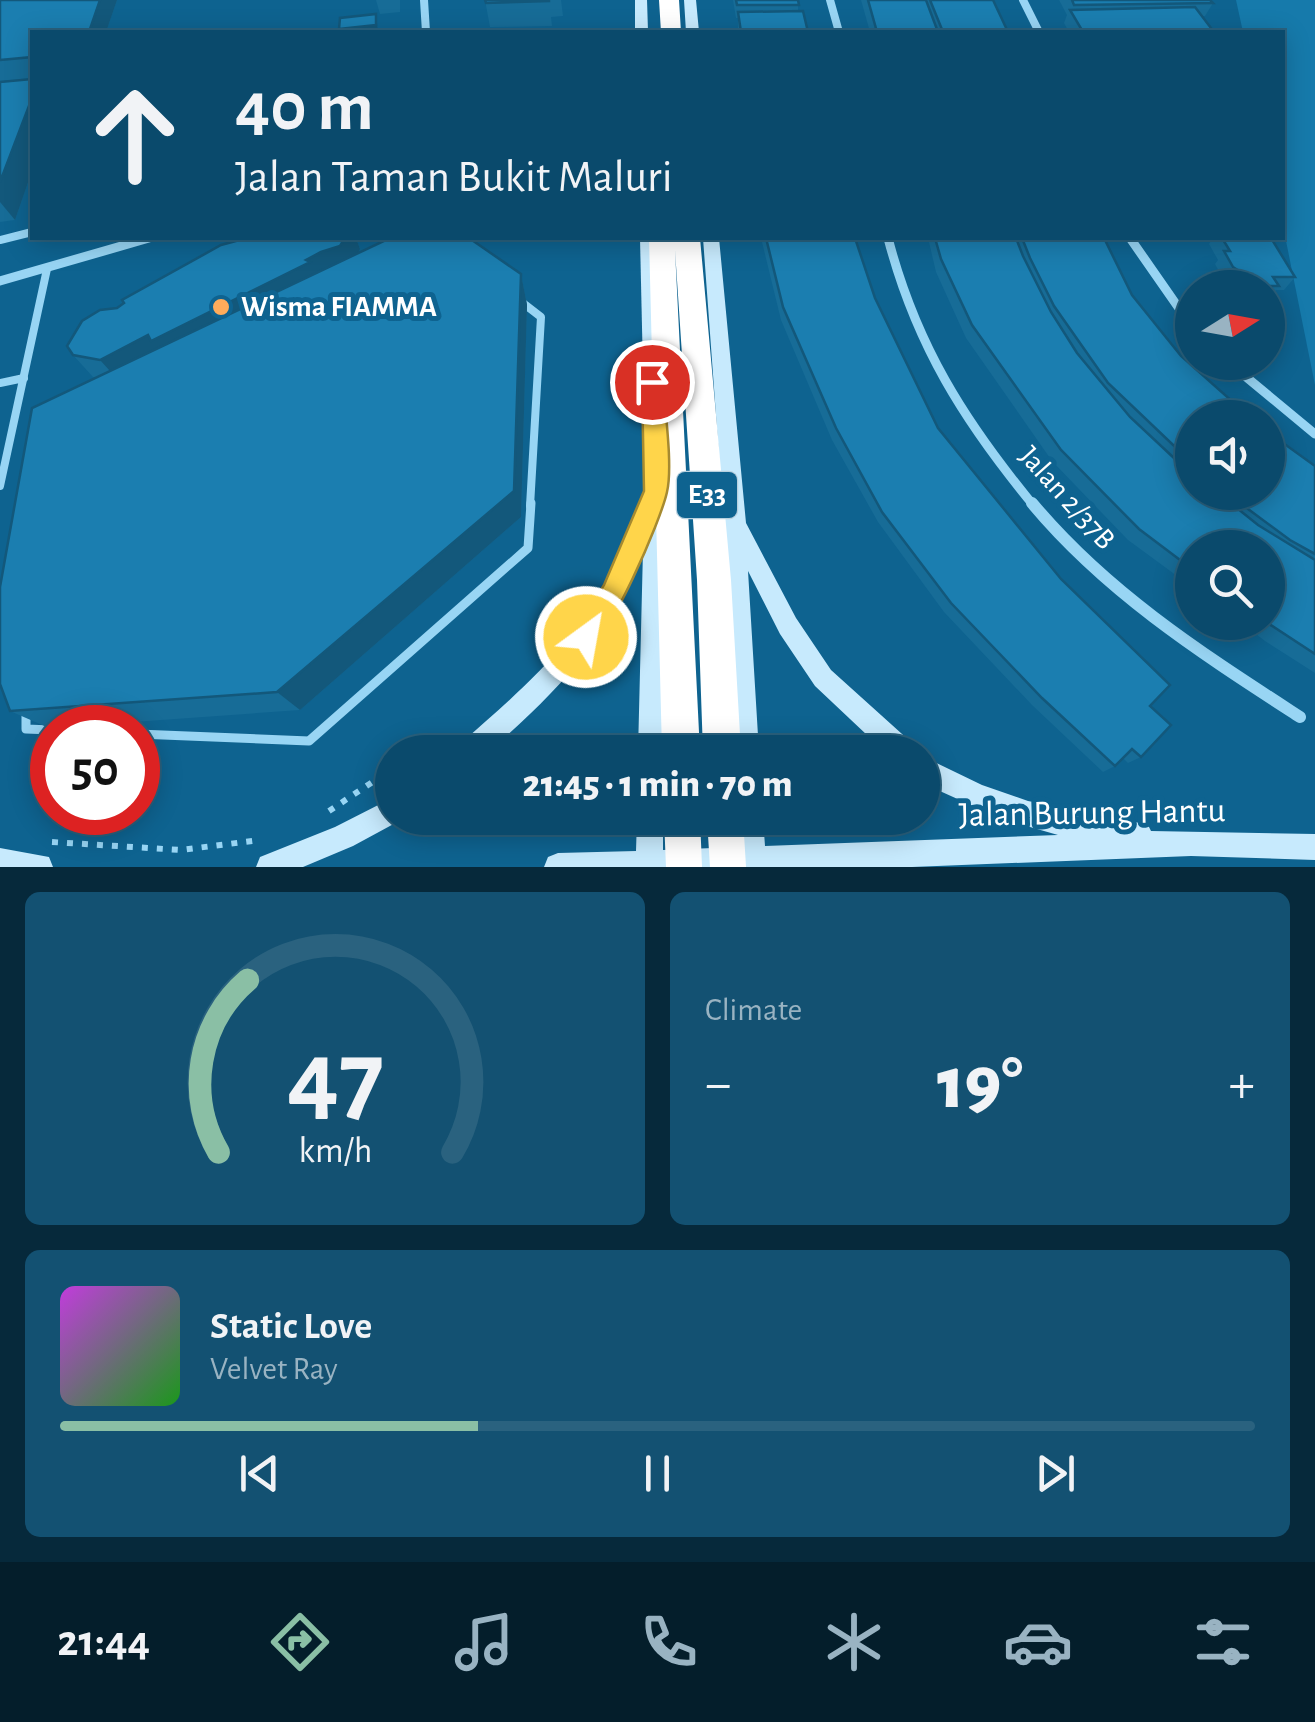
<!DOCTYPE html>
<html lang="en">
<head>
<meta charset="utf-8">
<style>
	:root { --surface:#0a4a6c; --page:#135172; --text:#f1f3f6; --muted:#99b3c2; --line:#2a627f; --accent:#8abfa5 }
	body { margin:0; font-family:"Alegreya Sans",sans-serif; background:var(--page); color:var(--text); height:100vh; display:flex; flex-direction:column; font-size:38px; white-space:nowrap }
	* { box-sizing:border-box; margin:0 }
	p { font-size:32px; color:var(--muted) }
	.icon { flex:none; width:55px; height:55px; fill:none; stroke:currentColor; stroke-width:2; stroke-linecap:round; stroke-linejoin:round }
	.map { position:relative; height:867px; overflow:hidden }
	.panel { display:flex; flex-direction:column; gap:25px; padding:25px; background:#06293b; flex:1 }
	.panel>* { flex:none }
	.banner { position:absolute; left:30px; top:30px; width:1255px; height:210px; border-radius:0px; box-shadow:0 5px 25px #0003,0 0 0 2px var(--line); background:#0a4a6c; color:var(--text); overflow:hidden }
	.needle { width:65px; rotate:79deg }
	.buttons { position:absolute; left:1175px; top:270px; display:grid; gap:20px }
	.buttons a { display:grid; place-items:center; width:110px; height:110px; border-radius:50%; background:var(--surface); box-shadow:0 5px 25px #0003,0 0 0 2px var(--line); font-size:50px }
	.speed { position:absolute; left:30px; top:705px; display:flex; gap:20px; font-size:50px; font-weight:700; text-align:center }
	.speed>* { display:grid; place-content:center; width:130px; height:130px; border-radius:50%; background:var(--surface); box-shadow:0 5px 25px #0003,0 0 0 2px var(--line); line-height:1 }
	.speed .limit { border:15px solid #d22; background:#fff; color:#111 }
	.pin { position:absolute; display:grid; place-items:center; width:85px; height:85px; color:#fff; margin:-42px; border:5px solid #fff; border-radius:50%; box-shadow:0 2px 10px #0007 }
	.me { position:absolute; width:110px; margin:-55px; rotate:32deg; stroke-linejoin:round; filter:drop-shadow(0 0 8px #0008) }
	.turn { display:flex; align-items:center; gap:35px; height:210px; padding:0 40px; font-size:45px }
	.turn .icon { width:130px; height:130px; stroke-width:2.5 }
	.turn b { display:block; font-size:70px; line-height:85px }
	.big { font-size:75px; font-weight:800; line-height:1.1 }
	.panel .card { flex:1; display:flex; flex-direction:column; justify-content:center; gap:15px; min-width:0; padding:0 35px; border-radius:15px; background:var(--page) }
	.panel .dial { align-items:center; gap:0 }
	.dial svg { height:260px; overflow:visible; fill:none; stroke:var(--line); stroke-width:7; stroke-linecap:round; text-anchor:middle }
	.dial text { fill:var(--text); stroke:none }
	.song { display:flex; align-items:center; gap:30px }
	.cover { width:120px; height:120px; border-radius:15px; background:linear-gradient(135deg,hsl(290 70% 55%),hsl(120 70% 35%)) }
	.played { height:10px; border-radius:5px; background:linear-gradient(90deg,var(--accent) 35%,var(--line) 35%) }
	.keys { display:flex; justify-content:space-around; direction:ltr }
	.heat { display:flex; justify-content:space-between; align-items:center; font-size:55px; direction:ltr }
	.panel .tiles { flex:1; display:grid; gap:25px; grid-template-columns:1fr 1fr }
	.card:last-child { grid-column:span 2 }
	.trip { position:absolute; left:375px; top:735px; width:565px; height:100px; border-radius:50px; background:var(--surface); box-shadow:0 5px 25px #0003,0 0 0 2px var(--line); font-weight:800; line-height:100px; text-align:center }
	.tab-bar { display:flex; height:160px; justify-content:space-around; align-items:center; background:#041e2b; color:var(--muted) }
	.tab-bar .icon { width:70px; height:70px }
	.tab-bar .on { color:var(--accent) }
	.tab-bar b { font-size:45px; color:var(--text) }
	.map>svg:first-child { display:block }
	.green { fill:#167aab }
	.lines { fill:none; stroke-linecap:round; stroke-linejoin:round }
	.path { stroke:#98d5f4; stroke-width:6; stroke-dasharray:6 9; stroke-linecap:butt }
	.service-far1 { stroke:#98d5f4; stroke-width:8 }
	.service { stroke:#98d5f4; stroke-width:9 }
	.minor-far2 { stroke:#98d5f4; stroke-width:8 }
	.minor-far1 { stroke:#98d5f4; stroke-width:9 }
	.minor { stroke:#98d5f4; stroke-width:12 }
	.secondary { fill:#c7eafd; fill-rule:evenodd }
	.motorway { fill:#fff; fill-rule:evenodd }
	.motorway-bridge { stroke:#fff; stroke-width:36 }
	.wall { fill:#176c97 }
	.shaded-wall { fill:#13587b }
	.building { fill:#1b7eb0; stroke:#13587b; stroke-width:2.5 }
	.route { fill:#ffd54a; stroke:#a68a30; stroke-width:2.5 }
	.poi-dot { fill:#ffac5b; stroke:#0e6390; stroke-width:4 }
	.labels { text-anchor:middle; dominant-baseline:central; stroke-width:10; stroke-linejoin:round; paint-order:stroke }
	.shield { fill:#0e6390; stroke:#b7d0de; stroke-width:2.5 }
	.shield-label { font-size:28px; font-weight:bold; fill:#fff }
	.poi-label { font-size:30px; font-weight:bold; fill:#fff; stroke:#0e6390; text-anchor:start }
	.street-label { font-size:30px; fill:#fff; stroke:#0e6390 }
	.near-street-label { font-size:35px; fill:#fff; stroke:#0e6390 }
</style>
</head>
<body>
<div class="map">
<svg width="1315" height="867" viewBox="0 0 1315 867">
	<rect width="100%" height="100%" fill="#0e6390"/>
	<!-- green -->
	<path class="green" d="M 1236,0 L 1315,0 L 1315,385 L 1283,226 L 1282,32 L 1243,32 Z"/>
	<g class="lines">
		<!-- path -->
		<g class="path">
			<path d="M 329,811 L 392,769"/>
			<path d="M 52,842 L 181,850 L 260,840"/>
		</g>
		<!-- service-far1 -->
		<g class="service-far1">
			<path d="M 0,240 L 32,232"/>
			<path d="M 519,300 L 541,317 L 530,506"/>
			<path d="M 0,383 L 24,378"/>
			<path d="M 0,486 L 47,269"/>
		</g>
		<!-- service -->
		<g class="service">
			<path d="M 26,710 L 26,729 L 52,730"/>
			<path d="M 138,734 L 309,741 L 528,548 L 531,503"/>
		</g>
		<!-- minor-far2 -->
		<g class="minor-far2">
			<path d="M 424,0 L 426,32"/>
			<path d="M 830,0 L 839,32"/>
			<path d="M 1023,0 L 1039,32"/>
		</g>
		<!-- minor-far1 -->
		<g class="minor-far1">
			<path d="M 888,238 C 916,345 964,421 1034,506"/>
			<path d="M 1130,238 L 1192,327"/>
			<path d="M 0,281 L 149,238"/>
			<path d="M 1228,362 L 1315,434"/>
		</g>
		<!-- minor -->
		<path class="minor" d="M 1032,503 C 1107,593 1203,654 1300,717"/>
		<!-- secondary -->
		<g class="secondary">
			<path d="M 635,0 L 647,0 L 648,32 L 635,32 Z"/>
			<path d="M 684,0 L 696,0 L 699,32 L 686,32 Z"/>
			<path d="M 640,238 L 656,238 L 664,416 L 661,422 L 647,422 L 644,416 Z"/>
			<path d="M 703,238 L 719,238 L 746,523 L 796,618 L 831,670 L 912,743 L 915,752 L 885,752 L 815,686 L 780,634 L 748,571 L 759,752 L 733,752 L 724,524 Z"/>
			<path d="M 655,466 L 662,469 L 665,475 L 663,752 L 638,752 L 643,550 C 606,640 561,689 488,752 L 458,752 L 461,743 C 522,690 582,638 616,563 C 625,542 636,520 643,498 C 646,489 643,479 648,469 Z"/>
			<path d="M 922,756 L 982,785 L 1028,801 L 1140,823 L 1149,827 L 1151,831 L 1315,834 L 1315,860 L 1191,856 L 912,867 L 544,867 L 548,857 L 558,853 L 636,851 L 637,818 L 663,818 L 663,850 L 738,847 L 737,818 L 763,818 L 765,846 L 1058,835 L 1002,819 L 922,783 Z"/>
			<path d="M 392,798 L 392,818 L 402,818 L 401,820 L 353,846 L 303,867 L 256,867 L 260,857 L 335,827 Z"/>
			<path d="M 0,848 L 49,857 L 53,867 L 0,867 Z"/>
		</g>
		<!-- motorway -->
		<g class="motorway">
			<path d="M 659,0 L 679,0 L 681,32 L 661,32 Z"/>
			<path d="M 649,238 L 700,238 L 731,580 L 741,752 L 703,752 L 697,580 L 675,250 L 700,752 L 662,752 Z"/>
		</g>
		<!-- motorway-bridge -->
		<g class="motorway-bridge">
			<path d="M 682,818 L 684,867"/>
			<path d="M 725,818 L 728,867"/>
		</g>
	</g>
	<!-- wall -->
	<g class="wall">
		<path d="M 0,0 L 117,0 L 106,32 L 32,32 L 32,78 L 0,81 Z"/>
		<path d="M 376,0 L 400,0 L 400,12 L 380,14 Z"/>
		<path d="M 485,0 L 561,0 L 563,16 L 551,17 L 552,26 L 490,27 Z"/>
		<path d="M 733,0 L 798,0 L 798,12 L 808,32 L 738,32 L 738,18 L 736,18 Z"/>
		<path d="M 861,0 L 993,0 L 1008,32 L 870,32 Z"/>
		<path d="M 1059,0 L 1210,0 L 1213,3 L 1205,16 L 1202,16 L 1214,32 L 1069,32 L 1064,23 L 1067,15 Z"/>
		<path d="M 32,79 L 32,171 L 15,220 L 0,222 L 0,82 Z"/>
		<path d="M 247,238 L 356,238 L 360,249 L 359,252 L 521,274 L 527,305 L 521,517 L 300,710 L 49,728 L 10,711 L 96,378 L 93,377 L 73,355 L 117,308 Z"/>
		<path d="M 761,238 L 855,238 L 875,298 L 938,428 L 1150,706 L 1141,757 L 1128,763 L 1123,758 L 1115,766 L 1103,772 L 1032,705 L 944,612 L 878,522 L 832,440 L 781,320 Z"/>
		<path d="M 928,238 L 1104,238 L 1192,418 L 1192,492 L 1268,492 L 1276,439 L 1315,466 L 1315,673 L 1265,641 L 1240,622 L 1268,622 L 1192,548 L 1192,587 L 1128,540 L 1052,461 L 966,338 L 936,272 Z"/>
		<path d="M 1213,238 L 1271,238 L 1295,277 L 1284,290 L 1276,290 L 1268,299 L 1268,288 L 1235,288 L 1223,279 L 1215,264 L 1218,260 L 1209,244 Z"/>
	</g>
	<!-- shaded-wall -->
	<g class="shaded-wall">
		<path d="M 100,0 L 117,0 L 106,32 L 89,32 Z"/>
		<path d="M 376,14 L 378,32 L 341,32 L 339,29 Z"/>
		<path d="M 32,98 L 32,171 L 15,220 L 0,202 L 0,182 Z"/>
		<path d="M 345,238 L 356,238 L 360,249 L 351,270 L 120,382 L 100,360 L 148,335 L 306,260 Z"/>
		<path d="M 521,274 L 527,305 L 521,517 L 300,710 L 277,692 Z"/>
	</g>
	<!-- building -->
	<g class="building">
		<path d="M 0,0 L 100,0 L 89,32 L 32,32 L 32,57 L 0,60 Z"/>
		<path d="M 485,0 L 549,0 L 549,1 L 486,3 Z"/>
		<path d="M 736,0 L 798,0 L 799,5 L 737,5 Z"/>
		<path d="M 868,0 L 926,0 L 938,32 L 877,32 Z"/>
		<path d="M 930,0 L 993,0 L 1008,32 L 943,32 Z"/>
		<path d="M 1072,0 L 1210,0 L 1213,3 L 1074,5 Z"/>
		<path d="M 1195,7 L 1214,32 L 1083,32 L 1070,10 Z"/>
		<path d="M 803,11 L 808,32 L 741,32 L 738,12 Z"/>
		<path d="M 376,14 L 376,25 L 339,29 L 340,18 Z"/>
		<path d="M 32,79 L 32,98 L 0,182 L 0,82 Z"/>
		<path d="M 247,238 L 345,238 L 340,246 L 321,252 L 306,260 L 310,262 L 151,341 L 148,335 L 100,360 L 73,355 L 67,346 L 82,321 L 100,310 L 117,308 L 124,303 L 122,300 L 221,245 Z"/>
		<path d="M 390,238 L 469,238 L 521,274 L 514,491 L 277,692 L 10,711 L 0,684 L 0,587 L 32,408 Z"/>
		<path d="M 766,238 L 855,238 L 875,298 L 938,428 L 1061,579 L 1170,685 L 1150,706 L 1171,725 L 1141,757 L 1132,749 L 1115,766 L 1042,698 L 951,603 L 882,512 L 836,428 L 783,307 Z"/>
		<path d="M 935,238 L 1016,238 L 1023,256 L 1051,312 L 1077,353 L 1130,417 L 1175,459 L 1192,473 L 1192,492 L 1217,492 L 1258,525 L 1315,560 L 1315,654 L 1266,622 L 1268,548 L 1192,548 L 1192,569 L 1139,529 L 1061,450 L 972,325 L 941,259 Z"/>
		<path d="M 1022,238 L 1104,238 L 1132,295 L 1181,356 L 1251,418 L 1192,418 L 1192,463 L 1108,383 L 1054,306 L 1030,258 Z"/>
		<path d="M 1222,238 L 1271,238 L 1295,277 L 1273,277 L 1279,286 L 1254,286 L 1248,277 L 1233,267 L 1224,251 L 1230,251 Z"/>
		<path d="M 1268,432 L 1315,466 L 1315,554 L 1290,540 L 1225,492 L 1268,492 Z"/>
	</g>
	<!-- route -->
	<path class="route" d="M 652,374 L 663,382 C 665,411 673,466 667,492 C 661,520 609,641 586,650 L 576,646 L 572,637 L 604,585 L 644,491 L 642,382 Z"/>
	<!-- markers -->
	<circle class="poi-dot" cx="221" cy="307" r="10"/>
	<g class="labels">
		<!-- shield labels -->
		<rect class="shield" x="677" y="472" width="60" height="46" rx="8"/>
		<g class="shield-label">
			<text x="707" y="495">E33</text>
		</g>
		<!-- poi labels -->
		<g class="poi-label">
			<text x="241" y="307">Wisma FIAMMA</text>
		</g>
		<!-- street labels -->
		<g class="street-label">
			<text transform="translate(1067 498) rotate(48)">Jalan 2/37B</text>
		</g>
		<!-- near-street labels -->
		<g class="near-street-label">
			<text transform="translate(1092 813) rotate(-1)">Jalan Burung Hantu</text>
		</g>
	</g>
</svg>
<div class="buttons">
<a><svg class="needle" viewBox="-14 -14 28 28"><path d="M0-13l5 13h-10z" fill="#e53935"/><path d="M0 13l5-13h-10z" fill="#99b3c2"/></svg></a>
<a><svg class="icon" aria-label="sound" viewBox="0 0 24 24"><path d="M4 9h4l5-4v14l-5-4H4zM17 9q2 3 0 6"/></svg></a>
<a><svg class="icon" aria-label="search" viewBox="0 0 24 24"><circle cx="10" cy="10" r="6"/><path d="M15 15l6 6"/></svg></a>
</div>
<div class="speed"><div class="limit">50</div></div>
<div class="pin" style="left:652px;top:382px;background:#d93025"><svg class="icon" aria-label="arrive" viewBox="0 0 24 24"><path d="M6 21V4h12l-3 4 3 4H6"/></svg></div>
<svg class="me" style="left:586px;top:637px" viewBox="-20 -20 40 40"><circle r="17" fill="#ffd54a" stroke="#fff" stroke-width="3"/><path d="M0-11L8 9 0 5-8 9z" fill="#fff"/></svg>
<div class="trip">21:45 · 1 min · 70 m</div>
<div class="banner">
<div class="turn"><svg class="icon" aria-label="ahead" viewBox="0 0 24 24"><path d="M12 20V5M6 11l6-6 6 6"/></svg><div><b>40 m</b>Jalan Taman Bukit Maluri</div></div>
</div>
</div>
<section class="panel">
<div class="tiles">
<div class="card dial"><svg viewBox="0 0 100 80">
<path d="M14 69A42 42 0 1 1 86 69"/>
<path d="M14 69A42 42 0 0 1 23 16" stroke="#8abfa5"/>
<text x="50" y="56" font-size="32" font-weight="700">47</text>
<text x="50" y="72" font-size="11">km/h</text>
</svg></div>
<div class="card"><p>Climate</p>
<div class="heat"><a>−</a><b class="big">19°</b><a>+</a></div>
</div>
<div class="card">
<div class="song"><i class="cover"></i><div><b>Static Love</b><p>Velvet Ray</p></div></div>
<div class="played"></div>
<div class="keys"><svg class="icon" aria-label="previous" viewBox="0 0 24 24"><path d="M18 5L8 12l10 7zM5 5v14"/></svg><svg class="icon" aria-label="pause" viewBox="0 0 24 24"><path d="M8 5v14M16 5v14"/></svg><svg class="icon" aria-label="next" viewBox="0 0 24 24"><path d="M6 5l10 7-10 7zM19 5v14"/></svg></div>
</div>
</div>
</section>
<nav class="tab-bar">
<b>21:44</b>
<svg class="icon on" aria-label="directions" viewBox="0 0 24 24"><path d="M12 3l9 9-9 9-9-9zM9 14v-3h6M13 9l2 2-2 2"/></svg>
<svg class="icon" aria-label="music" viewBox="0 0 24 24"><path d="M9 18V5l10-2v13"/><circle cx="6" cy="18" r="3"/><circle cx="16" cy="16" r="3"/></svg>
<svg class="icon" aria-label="phone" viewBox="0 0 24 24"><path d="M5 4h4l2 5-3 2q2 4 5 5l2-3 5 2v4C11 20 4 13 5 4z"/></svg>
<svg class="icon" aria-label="climate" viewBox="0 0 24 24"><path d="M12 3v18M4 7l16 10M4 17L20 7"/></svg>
<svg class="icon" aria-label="car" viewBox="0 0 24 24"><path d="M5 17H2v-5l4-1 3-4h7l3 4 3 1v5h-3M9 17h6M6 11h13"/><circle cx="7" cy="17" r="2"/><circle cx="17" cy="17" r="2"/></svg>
<svg class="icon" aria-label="filters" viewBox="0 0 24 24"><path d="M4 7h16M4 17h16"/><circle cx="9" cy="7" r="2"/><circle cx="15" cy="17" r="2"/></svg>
</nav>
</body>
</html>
